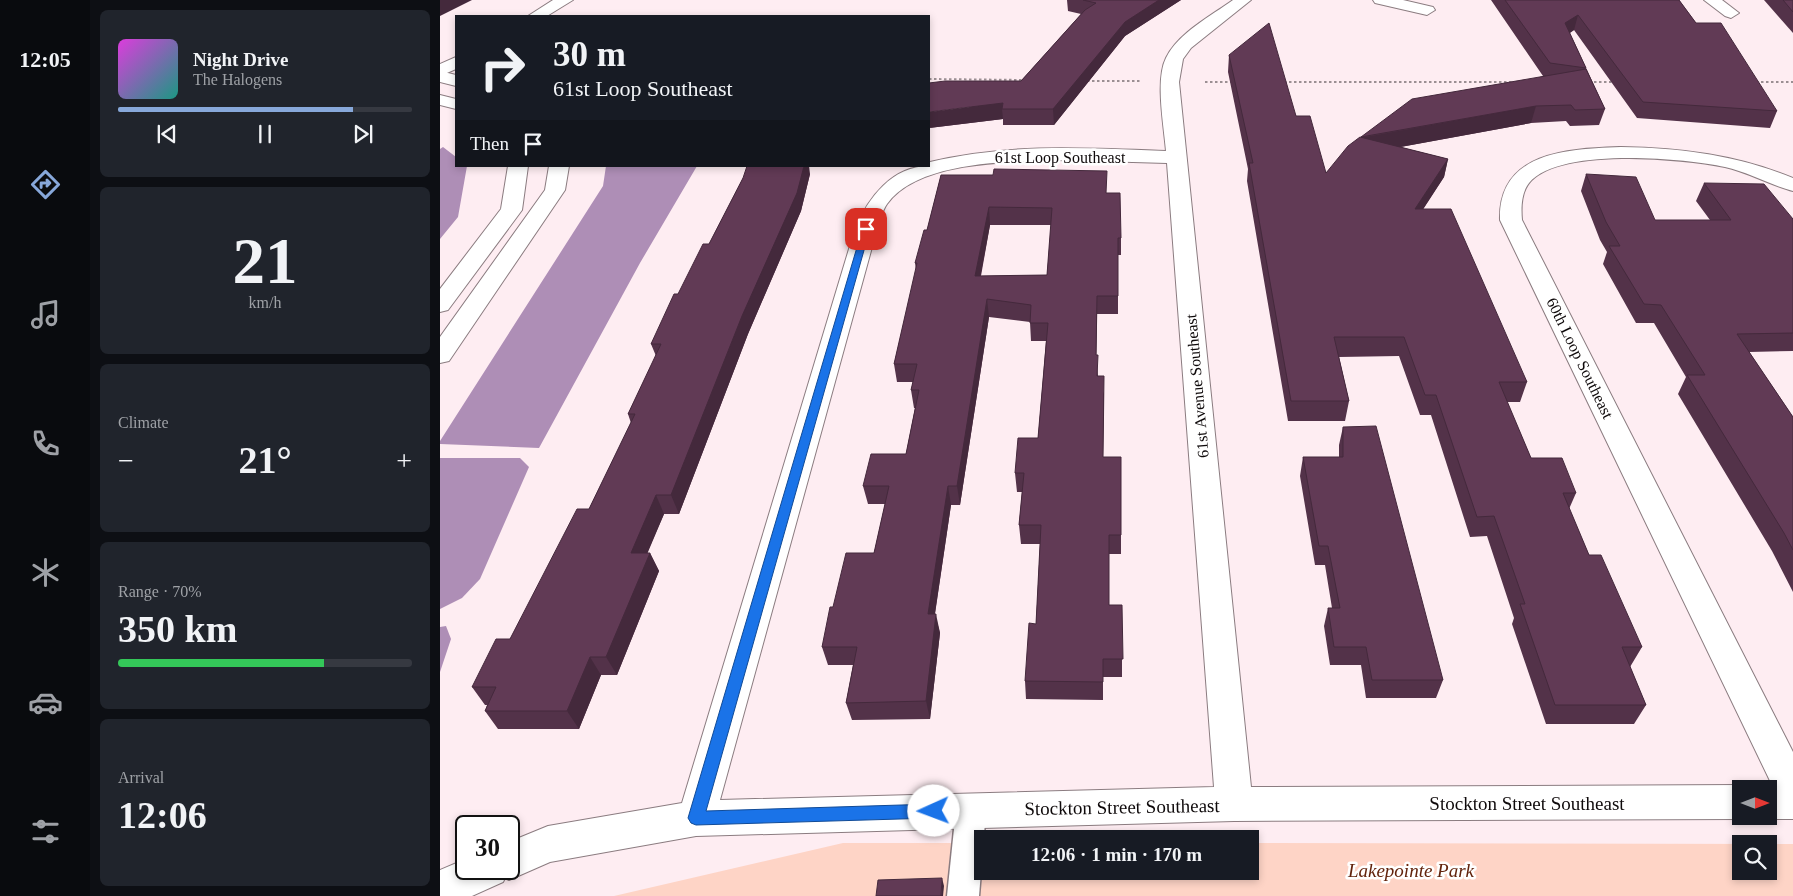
<!DOCTYPE html>
<html lang="en">
<head>
<meta charset="utf-8">
<style>
	:root { --surface:#171b24; --page:#20242c; --text:#f1f3f6; --muted:#9ea1a6; --line:#363941; --accent:#87a8da }
	body { margin:0; font-family:"Times New Roman",serif; background:var(--page); color:var(--text); height:100vh; display:flex; flex-direction:column; font-size:19px; white-space:nowrap }
	* { box-sizing:border-box; margin:0 }
	p { font-size:16px; color:var(--muted) }
	.icon { flex:none; width:28px; height:28px; fill:none; stroke:currentColor; stroke-width:2; stroke-linecap:round; stroke-linejoin:round }
	.map { position:relative; flex:1; overflow:hidden }
	.side { display:flex; flex-direction:column; gap:10px; padding:10px; background:#0d0f14; width:350px }
	.side>* { flex:none }
	.hud { position:absolute; left:15px; top:15px; width:475px; height:152px; border-radius:0px; box-shadow:0 2px 8px #0003; background:#171b24; color:var(--text); overflow:hidden }
	.needle { width:32px; rotate:90deg }
	.tools { position:absolute; left:1292px; top:780px; display:grid; gap:10px }
	.tools a { display:grid; place-items:center; width:45px; height:45px; border-radius:0px; background:var(--surface); box-shadow:0 2px 8px #0003; font-size:25px }
	.speed { position:absolute; left:15px; top:815px; display:flex; gap:10px; font-size:25px; font-weight:700; text-align:center }
	.speed>* { display:grid; place-content:center; width:65px; height:65px; border-radius:50%; background:var(--surface); box-shadow:0 2px 8px #0003; line-height:1 }
	.speed .limit { border:2px solid #111; border-radius:8px; background:#fff; color:#111 }
	.pin { position:absolute; display:grid; place-items:center; width:42px; height:42px; color:#fff; margin:-21px; border-radius:10px; box-shadow:0 2px 8px #0006 }
	.me { position:absolute; width:55px; margin:-28px; rotate:268deg; stroke-linejoin:round; filter:drop-shadow(0 0 4px #0008) }
	.turn { display:flex; align-items:center; gap:18px; height:105px; padding:0 15px; font-size:22px }
	.turn .icon { width:65px; height:65px; stroke-width:2.5 }
	.turn b { display:block; font-size:35px; line-height:42px }
	.then { display:flex; align-items:center; height:48px; padding:0 15px; background:#0003; gap:10px; font-size:19px }
	.big { font-size:38px; font-weight:700; line-height:1.1 }
	.side .card { flex:1; display:flex; flex-direction:column; justify-content:center; gap:8px; min-width:0; padding:0 18px; border-radius:8px; background:var(--page) }
	.side .dial { align-items:center; gap:0 }
	.dial b { font-size:65px; line-height:1 }
	.song { display:flex; align-items:center; gap:15px }
	.cover { width:60px; height:60px; border-radius:8px; background:linear-gradient(135deg,hsl(300 70% 55%),hsl(170 70% 35%)) }
	.played { height:5px; border-radius:2px; background:linear-gradient(90deg,var(--accent) 80%,var(--line) 80%) }
	.keys { display:flex; justify-content:space-around; direction:ltr }
	.heat { display:flex; justify-content:space-between; align-items:center; font-size:28px; direction:ltr }
	.charge { height:8px; border-radius:4px; background:linear-gradient(90deg,#34c759 70%,var(--line) 0) }
	.trip { position:absolute; left:534px; top:830px; width:285px; height:50px; border-radius:0px; background:var(--surface); box-shadow:0 2px 8px #0003; font-weight:700; line-height:50px; text-align:center }
	main { display:flex; flex:1; min-height:0 }
	.tabs { display:flex; flex-direction:column; width:90px; justify-content:space-around; align-items:center; background:#090b0e; color:var(--muted) }
	.tabs .icon { width:35px; height:35px }
	.tabs .active { color:var(--accent) }
	.tabs b { font-size:22px; color:var(--text) }
	.map>svg:first-child { display:block }
	.green { fill:#fed4c6; fill-rule:evenodd }
	.water { fill:#ae8eb6 }
	.lines { fill:none; stroke-linecap:round; stroke-linejoin:round }
	.lane-casing { stroke:#8b7c80; stroke-width:3 }
	.street-casing { stroke:#8b7c80; stroke-width:2 }
	.secondary-casing { stroke:#8b7c80; stroke-width:2 }
	.path { stroke:#9b8f93; stroke-width:2; stroke-dasharray:2.5 2.5; stroke-linecap:butt }
	.lane { fill:#fff; fill-rule:evenodd }
	.street { fill:#fff; fill-rule:evenodd }
	.secondary { fill:#fff; fill-rule:evenodd }
	.wall { fill:#533249; fill-rule:evenodd }
	.shaded-wall { fill:#44293c }
	.building { fill:#613a55; stroke:#44293c; fill-rule:evenodd }
	.route { fill:#1a73e8; stroke:#114b97 }
	.labels { text-anchor:middle; dominant-baseline:central; stroke-width:5; stroke-linejoin:round; paint-order:stroke }
	.street-label { font-size:16px; fill:#0f0a0b; stroke:#fff }
	.near-street-label { font-size:19px; fill:#0f0a0b; stroke:#fff }
	.near-park-label { font-size:19px; font-style:italic; fill:#62230c; stroke:#fff }
</style>
</head>
<body>
<main>
<nav class="tabs">
<b>12:05</b>
<svg class="icon active" aria-label="directions" viewBox="0 0 24 24"><path d="M12 3l9 9-9 9-9-9zM9 14v-3h6M13 9l2 2-2 2"/></svg>
<svg class="icon" aria-label="music" viewBox="0 0 24 24"><path d="M9 18V5l10-2v13"/><circle cx="6" cy="18" r="3"/><circle cx="16" cy="16" r="3"/></svg>
<svg class="icon" aria-label="phone" viewBox="0 0 24 24"><path d="M5 4h4l2 5-3 2q2 4 5 5l2-3 5 2v4C11 20 4 13 5 4z"/></svg>
<svg class="icon" aria-label="climate" viewBox="0 0 24 24"><path d="M12 3v18M4 7l16 10M4 17L20 7"/></svg>
<svg class="icon" aria-label="car" viewBox="0 0 24 24"><path d="M5 17H2v-5l4-1 3-4h7l3 4 3 1v5h-3M9 17h6M6 11h13"/><circle cx="7" cy="17" r="2"/><circle cx="17" cy="17" r="2"/></svg>
<svg class="icon" aria-label="filters" viewBox="0 0 24 24"><path d="M4 7h16M4 17h16"/><circle cx="9" cy="7" r="2"/><circle cx="15" cy="17" r="2"/></svg>
</nav>
<section class="side">
<div class="card">
<div class="song"><i class="cover"></i><div><b>Night Drive</b><p>The Halogens</p></div></div>
<div class="played"></div>
<div class="keys"><svg class="icon" aria-label="previous" viewBox="0 0 24 24"><path d="M18 5L8 12l10 7zM5 5v14"/></svg><svg class="icon" aria-label="pause" viewBox="0 0 24 24"><path d="M8 5v14M16 5v14"/></svg><svg class="icon" aria-label="next" viewBox="0 0 24 24"><path d="M6 5l10 7-10 7zM19 5v14"/></svg></div>
</div>
<div class="card dial"><b>21</b><p>km/h</p></div>
<div class="card"><p>Climate</p>
<div class="heat"><a>−</a><b class="big">21°</b><a>+</a></div>
</div>
<div class="card"><p>Range · 70%</p><b class="big">350 km</b><div class="charge"></div></div>
<div class="card"><p>Arrival</p><b class="big">12:06</b></div>
</section>
<div class="map">
<svg width="1353" height="896" viewBox="0 0 1353 896">
	<rect width="100%" height="100%" fill="#feedf2"/>
	<!-- green -->
	<path class="green" d="M 403,843 L 542,843 L 542,871 L 810,871 L 810,843 L 1353,844 L 1353,896 L 174,896 ZM 1301,844 L 1329,844 L 1329,871 L 1301,871 Z"/>
	<!-- water -->
	<g class="water">
		<path d="M 3,147 L 16,157 L 16,166 L 27,166 L 18,217 L 0,239 L 0,149 Z"/>
		<path d="M 166,166 L 257,166 L 200,263 L 99,448 L 0,444 L 0,441 L 163,186 Z"/>
		<path d="M 0,458 L 80,458 L 89,467 L 40,579 L 22,598 L 0,609 Z"/>
		<path d="M 6,626 L 11,639 L 0,672 L 0,627 Z"/>
	</g>
	<g class="lines">
		<!-- lane casing -->
		<g class="lane-casing">
			<path id="lane" d="M 531,796 L 542,800 L 546,810 L 539,896 L 507,896 L 516,810 L 520,800 Z"/>
		</g>
		<!-- street casing -->
		<g class="street-casing">
			<g id="street">
				<path d="M 793,0 L 811,0 L 751,48 L 743,59 L 739,82 L 811,787 L 1301,785 L 1311,789 L 1301,789 L 1301,816 L 1309,816 L 1301,819 L 794,821 L 256,836 L 110,862 L 69,880 L 65,878 L 63,882 L 32,896 L 0,896 L 0,870 L 26,859 L 26,869 L 69,869 L 69,842 L 108,826 L 242,803 L 415,229 C 428,198 452,166 489,166 L 490,162 C 568,143 647,148 726,151 C 724,126 715,80 726,58 C 738,33 771,16 793,0 ZM 624,160 L 727,163 L 774,787 L 280,800 L 437,229 C 440,221 442,211 447,204 C 478,160 576,161 624,160 Z"/>
				<path d="M 933,0 L 963,0 L 993,7 L 995,10 L 987,15 L 935,3 Z"/>
				<path d="M 1264,0 L 1282,0 L 1299,13 L 1291,18 L 1285,16 Z"/>
				<path d="M 0,71 L 16,75 L 16,86 L 0,82 Z"/>
				<path d="M 0,95 L 16,99 L 16,109 L 0,105 Z"/>
				<path d="M 1181,147 C 1241,148 1297,155 1353,178 L 1353,191 C 1330,185 1308,172 1285,167 C 1242,158 1119,147 1089,183 C 1081,193 1081,209 1082,220 L 1353,752 L 1353,819 L 1329,819 L 1321,816 L 1329,816 L 1329,789 L 1319,789 L 1332,785 L 1060,220 C 1058,151 1129,149 1181,147 Z"/>
				<path d="M 68,166 L 88,166 L 82,210 L 8,310 L 0,312 L 0,289 L 61,209 Z"/>
				<path d="M 109,166 L 129,166 L 125,190 L 9,361 L 0,363 L 0,337 L 105,190 Z"/>
			</g>
		</g>
		<!-- secondary casing -->
		<g class="secondary-casing">
			<g id="secondary">
				<path d="M 113,0 L 133,0 L 107,16 L 88,16 Z"/>
				<path d="M 16,57 L 16,69 L 0,76 L 0,64 Z"/>
			</g>
		</g>
		<!-- path -->
		<g class="path">
			<path d="M 489,79 L 586,80"/>
			<path d="M 647,81 L 701,81"/>
			<path d="M 765,82 L 792,82"/>
			<path d="M 844,82 L 1072,82"/>
			<path d="M 1149,82 L 1175,82"/>
			<path d="M 1316,82 L 1353,82"/>
		</g>
		<!-- lane -->
		<use href="#lane" class="lane"/>
		<!-- street -->
		<use href="#street" class="street"/>
		<!-- secondary -->
		<use href="#secondary" class="secondary"/>
	</g>
	<!-- wall -->
	<g class="wall">
		<path d="M 627,0 L 741,0 L 685,36 L 614,125 L 563,125 L 563,119 L 489,128 L 581,81 L 641,14 L 628,11 Z"/>
		<path d="M 1051,0 L 1239,0 L 1256,23 L 1337,111 L 1330,128 L 1197,118 L 1134,30 L 1130,33 L 1165,109 L 1159,125 L 1130,126 L 1126,121 L 1091,123 L 960,147 L 1008,159 L 1004,177 L 983,209 L 1087,382 L 1080,402 L 1067,402 L 1091,458 L 1136,493 L 1129,509 L 1149,555 L 1202,647 L 1190,667 L 1206,705 L 1194,724 L 1106,724 L 1072,624 L 1074,618 L 1047,536 L 1030,537 L 991,415 L 980,415 L 959,356 L 899,357 L 909,401 L 905,421 L 848,421 L 807,181 L 808,169 L 788,72 L 789,55 L 856,116 L 886,173 L 921,137 L 1103,76 Z"/>
		<path d="M 1324,0 L 1353,0 L 1353,33 Z"/>
		<path d="M 370,174 L 361,211 L 308,334 L 239,514 L 224,514 L 207,553 L 210,553 L 219,571 L 177,675 L 161,675 L 139,729 L 58,729 L 45,711 L 47,705 L 45,705 L 32,687 L 70,639 L 149,509 L 191,423 L 188,414 L 216,356 L 211,344 L 238,294 L 269,244 L 303,178 Z"/>
		<path d="M 1146,174 L 1215,220 L 1270,220 L 1256,201 L 1264,183 L 1353,219 L 1353,351 L 1309,352 L 1353,417 L 1353,592 L 1332,551 L 1238,394 L 1246,377 L 1214,323 L 1196,323 L 1163,264 L 1167,252 L 1160,240 L 1141,191 Z"/>
		<path d="M 501,175 L 667,193 L 681,238 L 681,255 L 678,255 L 678,314 L 657,314 L 656,355 L 658,376 L 664,394 L 663,457 L 681,457 L 681,554 L 669,554 L 669,605 L 682,605 L 682,677 L 663,677 L 663,700 L 586,699 L 585,681 L 596,624 L 600,544 L 581,544 L 579,525 L 582,492 L 577,492 L 575,473 L 598,438 L 606,341 L 591,341 L 590,322 L 549,317 L 520,505 L 511,505 L 495,614 L 500,633 L 490,719 L 412,720 L 406,703 L 413,665 L 388,665 L 382,647 L 393,607 L 434,553 L 445,504 L 428,504 L 423,486 L 466,454 L 475,408 L 474,408 L 471,390 L 473,382 L 457,382 L 454,364 L 476,270 L 475,263 L 487,230 ZM 550,225 L 611,225 L 607,275 L 541,276 Z"/>
		<path d="M 903,427 L 1003,680 L 996,698 L 926,698 L 921,665 L 890,665 L 884,626 L 888,608 L 892,608 L 885,565 L 875,565 L 860,476 L 863,457 L 899,457 L 899,445 Z"/>
	</g>
	<!-- shaded-wall -->
	<g class="shaded-wall">
		<path d="M 0,0 L 32,0 L 0,16 Z"/>
		<path d="M 719,0 L 741,0 L 685,36 L 614,125 L 613,109 L 685,22 Z"/>
		<path d="M 1138,15 L 1134,30 L 1121,38 L 1125,23 Z"/>
		<path d="M 563,103 L 562,109 L 563,119 L 489,128 L 489,112 Z"/>
		<path d="M 1096,106 L 1091,123 L 917,155 L 920,138 Z"/>
		<path d="M 1008,159 L 1004,177 L 971,228 L 975,209 Z"/>
		<path d="M 364,166 L 369,166 L 370,174 L 361,211 L 308,334 L 239,514 L 231,495 L 302,316 Z"/>
		<path d="M 549,207 L 550,225 L 537,294 L 535,276 Z"/>
		<path d="M 657,296 L 657,314 L 656,374 L 656,355 Z"/>
		<path d="M 547,299 L 549,317 L 520,505 L 517,486 Z"/>
		<path d="M 508,486 L 511,505 L 492,633 L 488,614 Z"/>
		<path d="M 216,495 L 224,514 L 200,571 L 191,553 Z"/>
		<path d="M 210,553 L 219,571 L 177,675 L 166,657 Z"/>
		<path d="M 496,614 L 500,633 L 490,719 L 486,701 Z"/>
		<path d="M 150,657 L 161,675 L 139,729 L 127,711 Z"/>
		<path d="M 502,878 L 504,886 L 503,896 L 501,896 Z"/>
	</g>
	<!-- building -->
	<g class="building">
		<path d="M 643,0 L 719,0 L 685,22 L 613,109 L 562,109 L 563,103 L 489,112 L 489,83 L 505,81 L 581,81 L 645,10 L 656,3 Z"/>
		<path d="M 1065,0 L 1239,0 L 1256,23 L 1281,23 L 1337,111 L 1203,102 L 1138,15 L 1125,23 L 1146,68 L 1110,63 Z"/>
		<path d="M 1343,0 L 1353,0 L 1353,12 Z"/>
		<path d="M 829,23 L 856,116 L 870,116 L 886,173 L 908,146 L 920,137 L 1008,159 L 975,209 L 1011,209 L 1087,382 L 1059,382 L 1091,458 L 1122,458 L 1136,493 L 1123,493 L 1149,555 L 1161,555 L 1202,647 L 1182,647 L 1206,705 L 1115,705 L 1080,604 L 1085,604 L 1054,516 L 1037,517 L 996,395 L 985,395 L 964,337 L 894,337 L 909,401 L 851,401 L 809,163 L 813,163 L 789,55 Z"/>
		<path d="M 1146,69 L 1165,109 L 1135,110 L 1131,105 L 1096,106 L 921,137 L 972,99 Z"/>
		<path d="M 307,166 L 364,166 L 357,193 L 302,316 L 231,495 L 216,495 L 191,553 L 210,553 L 166,657 L 150,657 L 127,711 L 45,711 L 56,687 L 32,687 L 56,639 L 70,639 L 137,509 L 149,509 L 195,414 L 188,414 L 221,344 L 211,344 L 234,294 L 238,294 L 263,244 L 269,244 L 303,178 Z"/>
		<path d="M 554,169 L 667,171 L 666,193 L 680,193 L 681,238 L 678,238 L 678,296 L 657,296 L 656,355 L 658,355 L 657,376 L 664,376 L 663,457 L 681,457 L 681,535 L 669,535 L 669,605 L 682,605 L 683,659 L 663,659 L 663,682 L 585,681 L 589,623 L 596,624 L 601,525 L 579,525 L 584,473 L 575,473 L 578,438 L 598,438 L 608,323 L 590,323 L 591,305 L 547,299 L 517,486 L 508,486 L 488,614 L 496,614 L 486,701 L 406,703 L 417,647 L 382,647 L 390,607 L 393,607 L 406,553 L 434,553 L 449,486 L 423,486 L 431,454 L 466,454 L 479,390 L 471,390 L 477,364 L 454,364 L 477,263 L 475,263 L 484,230 L 487,230 L 501,175 L 553,175 ZM 549,207 L 612,208 L 607,275 L 535,276 Z"/>
		<path d="M 1146,174 L 1196,177 L 1215,220 L 1291,220 L 1264,183 L 1324,184 L 1353,219 L 1353,333 L 1297,334 L 1353,417 L 1353,550 L 1344,533 L 1247,375 L 1265,375 L 1221,305 L 1204,304 L 1169,246 L 1180,246 L 1166,222 Z"/>
		<path d="M 936,426 L 1003,680 L 932,680 L 926,647 L 894,647 L 888,608 L 900,608 L 888,546 L 879,546 L 863,457 L 903,457 L 903,427 Z"/>
		<path d="M 502,878 L 501,896 L 436,896 L 438,880 Z"/>
	</g>
	<!-- route -->
	<path class="route" d="M 423,227 L 430,229 L 266,811 L 494,804 L 499,806 L 502,811 L 499,816 L 494,818 L 256,825 L 251,823 L 248,818 Z"/>
	<g class="labels">
		<!-- street labels -->
		<g class="street-label">
			<text x="620" y="157">61st Loop Southeast</text>
			<text transform="translate(1140 358) rotate(64)">60th Loop Southeast</text>
			<text transform="translate(757 386) rotate(-95)">61st Avenue Southeast</text>
		</g>
		<!-- near-street labels -->
		<g class="near-street-label">
			<text x="1087" y="803">Stockton Street Southeast</text>
			<text transform="translate(682 807) rotate(-1)">Stockton Street Southeast</text>
		</g>
		<!-- near-park labels -->
		<g class="near-park-label">
			<text x="971" y="870">Lakepointe Park</text>
		</g>
	</g>
</svg>
<div class="tools">
<a><svg class="needle" viewBox="-14 -14 28 28"><path d="M0-13l5 13h-10z" fill="#e53935"/><path d="M0 13l5-13h-10z" fill="#9ea1a6"/></svg></a>
<a><svg class="icon" aria-label="search" viewBox="0 0 24 24"><circle cx="10" cy="10" r="6"/><path d="M15 15l6 6"/></svg></a>
</div>
<div class="speed"><div class="limit">30</div></div>
<div class="pin" style="left:426px;top:229px;background:#d93025"><svg class="icon" aria-label="arrive" viewBox="0 0 24 24"><path d="M6 21V4h12l-3 4 3 4H6"/></svg></div>
<svg class="me" style="left:494px;top:811px" viewBox="-20 -20 40 40"><circle r="19" fill="#fff"/><path d="M0-13L10 11 0 6-10 11z" fill="#1a73e8"/></svg>
<div class="trip">12:06 · 1 min · 170 m</div>
<div class="hud">
<div class="turn"><svg class="icon" aria-label="right" viewBox="0 0 24 24"><path d="M7 20v-9h11M14 6l5 5-5 5"/></svg><div><b>30 m</b>61st Loop Southeast</div></div>
<div class="then">Then<svg class="icon" aria-label="arrive" viewBox="0 0 24 24"><path d="M6 21V4h12l-3 4 3 4H6"/></svg></div>
</div>
</div>
</main>
</body>
</html>
